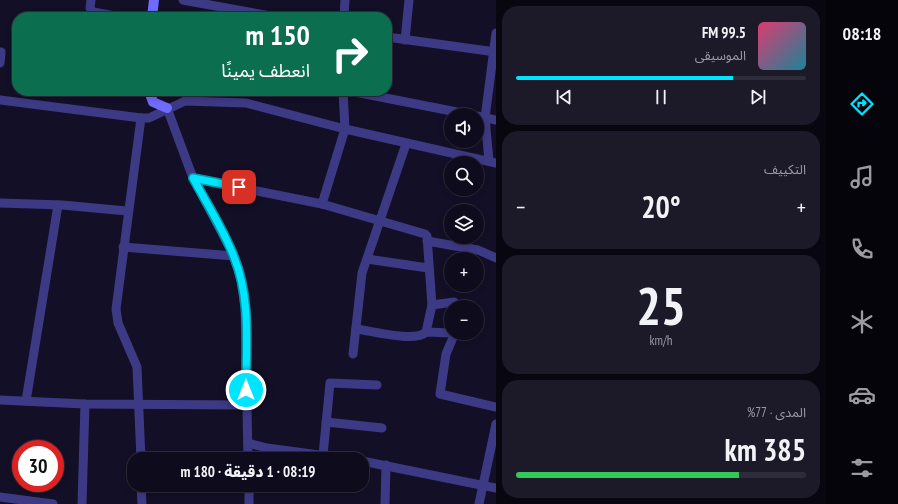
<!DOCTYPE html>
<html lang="ar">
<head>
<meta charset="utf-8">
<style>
	:root { --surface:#0e0b1c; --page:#1c1929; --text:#f1f3f6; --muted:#9b9ba3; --line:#2e2b3b; --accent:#00e5ff }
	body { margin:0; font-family:"PT Sans Narrow","Noto Sans Arabic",sans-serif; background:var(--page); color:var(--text); direction:rtl; height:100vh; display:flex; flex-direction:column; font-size:15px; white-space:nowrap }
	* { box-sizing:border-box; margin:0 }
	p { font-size:13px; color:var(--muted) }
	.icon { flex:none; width:22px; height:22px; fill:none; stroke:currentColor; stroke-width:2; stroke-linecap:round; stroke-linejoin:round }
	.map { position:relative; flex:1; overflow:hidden; direction:ltr }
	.side { display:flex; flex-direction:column; gap:6px; padding:6px; background:#08060f; width:330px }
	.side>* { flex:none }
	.banner { position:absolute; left:12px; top:12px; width:380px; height:84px; border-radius:16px; box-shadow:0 2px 6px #0003,0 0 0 1px var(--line); direction:rtl; background:#0b6e4f; color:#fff; overflow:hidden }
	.fabs { position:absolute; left:444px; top:108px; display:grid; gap:8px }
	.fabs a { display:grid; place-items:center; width:40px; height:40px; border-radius:50%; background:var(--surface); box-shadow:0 2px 6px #0003,0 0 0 1px var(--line); font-size:20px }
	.speed { position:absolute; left:12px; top:440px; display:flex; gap:8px; font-size:20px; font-weight:700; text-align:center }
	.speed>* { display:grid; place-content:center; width:52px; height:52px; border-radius:50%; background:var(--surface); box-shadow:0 2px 6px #0003,0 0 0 1px var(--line); line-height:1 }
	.speed .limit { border:6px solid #d22; background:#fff; color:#111 }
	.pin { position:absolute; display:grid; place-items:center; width:34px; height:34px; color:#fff; margin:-17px; border-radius:8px; box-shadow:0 2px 6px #0006 }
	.me { position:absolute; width:44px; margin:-22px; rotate:0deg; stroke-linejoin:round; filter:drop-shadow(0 0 3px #0008) }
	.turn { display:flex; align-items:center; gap:14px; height:84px; padding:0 16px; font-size:18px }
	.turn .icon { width:52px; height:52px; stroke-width:2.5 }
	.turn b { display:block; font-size:28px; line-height:34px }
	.big { font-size:30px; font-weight:800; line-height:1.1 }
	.side .card { flex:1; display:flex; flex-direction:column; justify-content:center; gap:6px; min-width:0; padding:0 14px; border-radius:16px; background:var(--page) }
	.side .dial { align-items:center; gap:0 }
	.dial b { font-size:52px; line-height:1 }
	.song { display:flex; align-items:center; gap:12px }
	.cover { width:48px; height:48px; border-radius:6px; background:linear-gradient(135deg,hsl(340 70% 55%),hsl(190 70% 35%)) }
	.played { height:4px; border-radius:2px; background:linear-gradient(90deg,var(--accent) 75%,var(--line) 75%) }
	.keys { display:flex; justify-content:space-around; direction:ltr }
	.heat { display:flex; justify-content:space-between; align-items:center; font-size:22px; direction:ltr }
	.charge { height:6px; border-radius:3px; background:linear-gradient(90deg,#34c759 77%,var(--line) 0) }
	.trip { position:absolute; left:127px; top:452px; width:242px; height:40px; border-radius:16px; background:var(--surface); box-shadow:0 2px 6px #0003,0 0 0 1px var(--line); font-weight:800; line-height:40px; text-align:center; direction:rtl }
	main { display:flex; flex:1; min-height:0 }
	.tab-bar { display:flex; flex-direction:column; width:72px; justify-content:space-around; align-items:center; background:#06040b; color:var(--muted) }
	.tab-bar .icon { width:28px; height:28px }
	.tab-bar .on { color:var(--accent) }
	.tab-bar b { font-size:18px; color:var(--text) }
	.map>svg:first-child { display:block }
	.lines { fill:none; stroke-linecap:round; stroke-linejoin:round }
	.street { stroke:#3d3a85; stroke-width:9 }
	.secondary { stroke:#6f6bff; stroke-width:10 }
	.route-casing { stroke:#0095a6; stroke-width:10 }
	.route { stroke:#00e5ff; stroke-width:7 }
</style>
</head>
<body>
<main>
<nav class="tab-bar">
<b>08:18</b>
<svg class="icon on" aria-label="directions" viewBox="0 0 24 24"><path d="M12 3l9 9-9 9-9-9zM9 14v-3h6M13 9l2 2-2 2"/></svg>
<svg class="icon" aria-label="music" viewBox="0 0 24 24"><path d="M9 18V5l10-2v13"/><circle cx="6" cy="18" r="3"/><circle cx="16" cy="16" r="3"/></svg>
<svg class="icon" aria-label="phone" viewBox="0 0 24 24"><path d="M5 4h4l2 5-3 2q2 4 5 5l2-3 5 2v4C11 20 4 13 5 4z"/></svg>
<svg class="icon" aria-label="climate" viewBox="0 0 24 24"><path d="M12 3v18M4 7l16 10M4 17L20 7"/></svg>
<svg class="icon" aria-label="car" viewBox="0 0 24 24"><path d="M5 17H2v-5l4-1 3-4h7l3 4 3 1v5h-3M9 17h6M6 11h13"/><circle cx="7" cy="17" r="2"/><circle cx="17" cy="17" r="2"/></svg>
<svg class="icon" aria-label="filters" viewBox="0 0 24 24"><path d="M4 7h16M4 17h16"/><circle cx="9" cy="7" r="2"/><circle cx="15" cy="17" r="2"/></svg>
</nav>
<section class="side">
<div class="card">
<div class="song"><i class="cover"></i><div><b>99.5 FM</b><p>الموسيقى</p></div></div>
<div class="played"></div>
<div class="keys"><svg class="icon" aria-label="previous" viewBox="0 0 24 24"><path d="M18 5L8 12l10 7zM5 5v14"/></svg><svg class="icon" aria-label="pause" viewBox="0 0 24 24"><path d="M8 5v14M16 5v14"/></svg><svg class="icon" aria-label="next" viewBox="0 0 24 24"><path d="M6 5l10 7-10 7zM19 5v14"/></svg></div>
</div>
<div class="card"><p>التكييف</p>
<div class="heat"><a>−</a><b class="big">20°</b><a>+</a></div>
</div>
<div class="card dial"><b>25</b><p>km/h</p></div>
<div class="card"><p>المدى · 77%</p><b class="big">385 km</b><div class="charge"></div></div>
</section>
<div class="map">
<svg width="496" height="504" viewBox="0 0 496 504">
	<rect width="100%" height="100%" fill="#130f26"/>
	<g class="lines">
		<!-- street -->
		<g class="street">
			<path d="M 91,0 L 90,8 L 93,12 L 121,17"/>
			<path d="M 183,0 L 276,17"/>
			<path d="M 344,17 L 345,0"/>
			<path d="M 387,37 L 496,52"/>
			<path d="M 405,40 L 409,0"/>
			<path d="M 0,63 L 1,52"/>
			<path d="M 350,91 L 472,115"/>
			<path d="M 0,100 L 141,118 L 149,118 L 185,101 L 246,103 L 345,129 L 496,163"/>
			<path d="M 167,108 L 193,178 L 234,256 L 241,279 L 245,308 L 248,459"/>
			<path d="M 477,116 L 496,120"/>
			<path d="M 141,118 L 116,309 L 118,323 L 137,367 L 141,459"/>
			<path d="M 489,161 L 485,118 L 496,33"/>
			<path d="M 193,178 L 322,204 L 425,234 L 427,236 L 432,305 L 426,332"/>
			<path d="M 0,203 L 62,205 L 127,211"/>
			<path d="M 322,204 L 345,129 L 343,91"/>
			<path d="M 427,241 L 478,250 L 496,258"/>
			<path d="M 123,247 L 234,256"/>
			<path d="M 367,259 L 428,268"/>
			<path d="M 432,305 L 454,302 L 457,307"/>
			<path d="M 356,329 C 372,331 415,343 426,332 L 451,333"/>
			<path d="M 455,333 L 446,354 L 440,394 L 496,407"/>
			<path d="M 353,354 L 362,273 L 406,144"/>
			<path d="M 0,400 L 85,404 L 246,405"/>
			<path d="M 26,401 L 58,205"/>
			<path d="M 326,422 L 382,428"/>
			<path d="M 248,443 L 267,448 L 349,459"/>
			<path d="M 323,455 L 330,383 L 377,385"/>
			<path d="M 362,461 L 496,488"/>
			<path d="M 141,485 L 142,504"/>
			<path d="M 249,485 L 249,504"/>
			<path d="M 0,497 L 53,504"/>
			<path d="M 82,504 L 85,404"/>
			<path d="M 385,504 L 386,465"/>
			<path d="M 479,504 L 496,424"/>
		</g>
		<!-- secondary -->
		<g class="secondary">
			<path d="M 152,17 L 154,0"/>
			<path d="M 149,91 L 153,102 L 167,108"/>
		</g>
	</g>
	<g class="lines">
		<!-- route casing -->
		<g class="route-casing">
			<path id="route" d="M 239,187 L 193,178 C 207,204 224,230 234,257 C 251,298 246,346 246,390"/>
		</g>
		<!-- route -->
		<use href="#route" class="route"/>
	</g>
</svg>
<div class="fabs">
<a><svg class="icon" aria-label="sound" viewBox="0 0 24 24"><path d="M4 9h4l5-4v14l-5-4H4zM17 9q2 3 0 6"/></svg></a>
<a><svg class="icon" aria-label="search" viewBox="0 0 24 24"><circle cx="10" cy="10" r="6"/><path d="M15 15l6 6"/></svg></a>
<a><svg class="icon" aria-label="layers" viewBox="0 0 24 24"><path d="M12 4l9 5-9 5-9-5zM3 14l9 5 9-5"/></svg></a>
<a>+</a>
<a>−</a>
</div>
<div class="speed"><div class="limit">30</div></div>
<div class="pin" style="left:239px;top:187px;background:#d93025"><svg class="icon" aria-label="arrive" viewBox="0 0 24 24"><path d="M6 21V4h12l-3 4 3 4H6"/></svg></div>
<svg class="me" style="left:246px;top:390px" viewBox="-20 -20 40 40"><circle r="17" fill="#00e5ff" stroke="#fff" stroke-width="3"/><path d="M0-11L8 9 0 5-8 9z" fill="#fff"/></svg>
<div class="trip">08:19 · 1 دقيقة · 180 m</div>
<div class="banner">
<div class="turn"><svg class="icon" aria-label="right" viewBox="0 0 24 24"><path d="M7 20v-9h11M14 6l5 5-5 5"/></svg><div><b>150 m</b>انعطف يمينًا</div></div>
</div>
</div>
</main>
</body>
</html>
